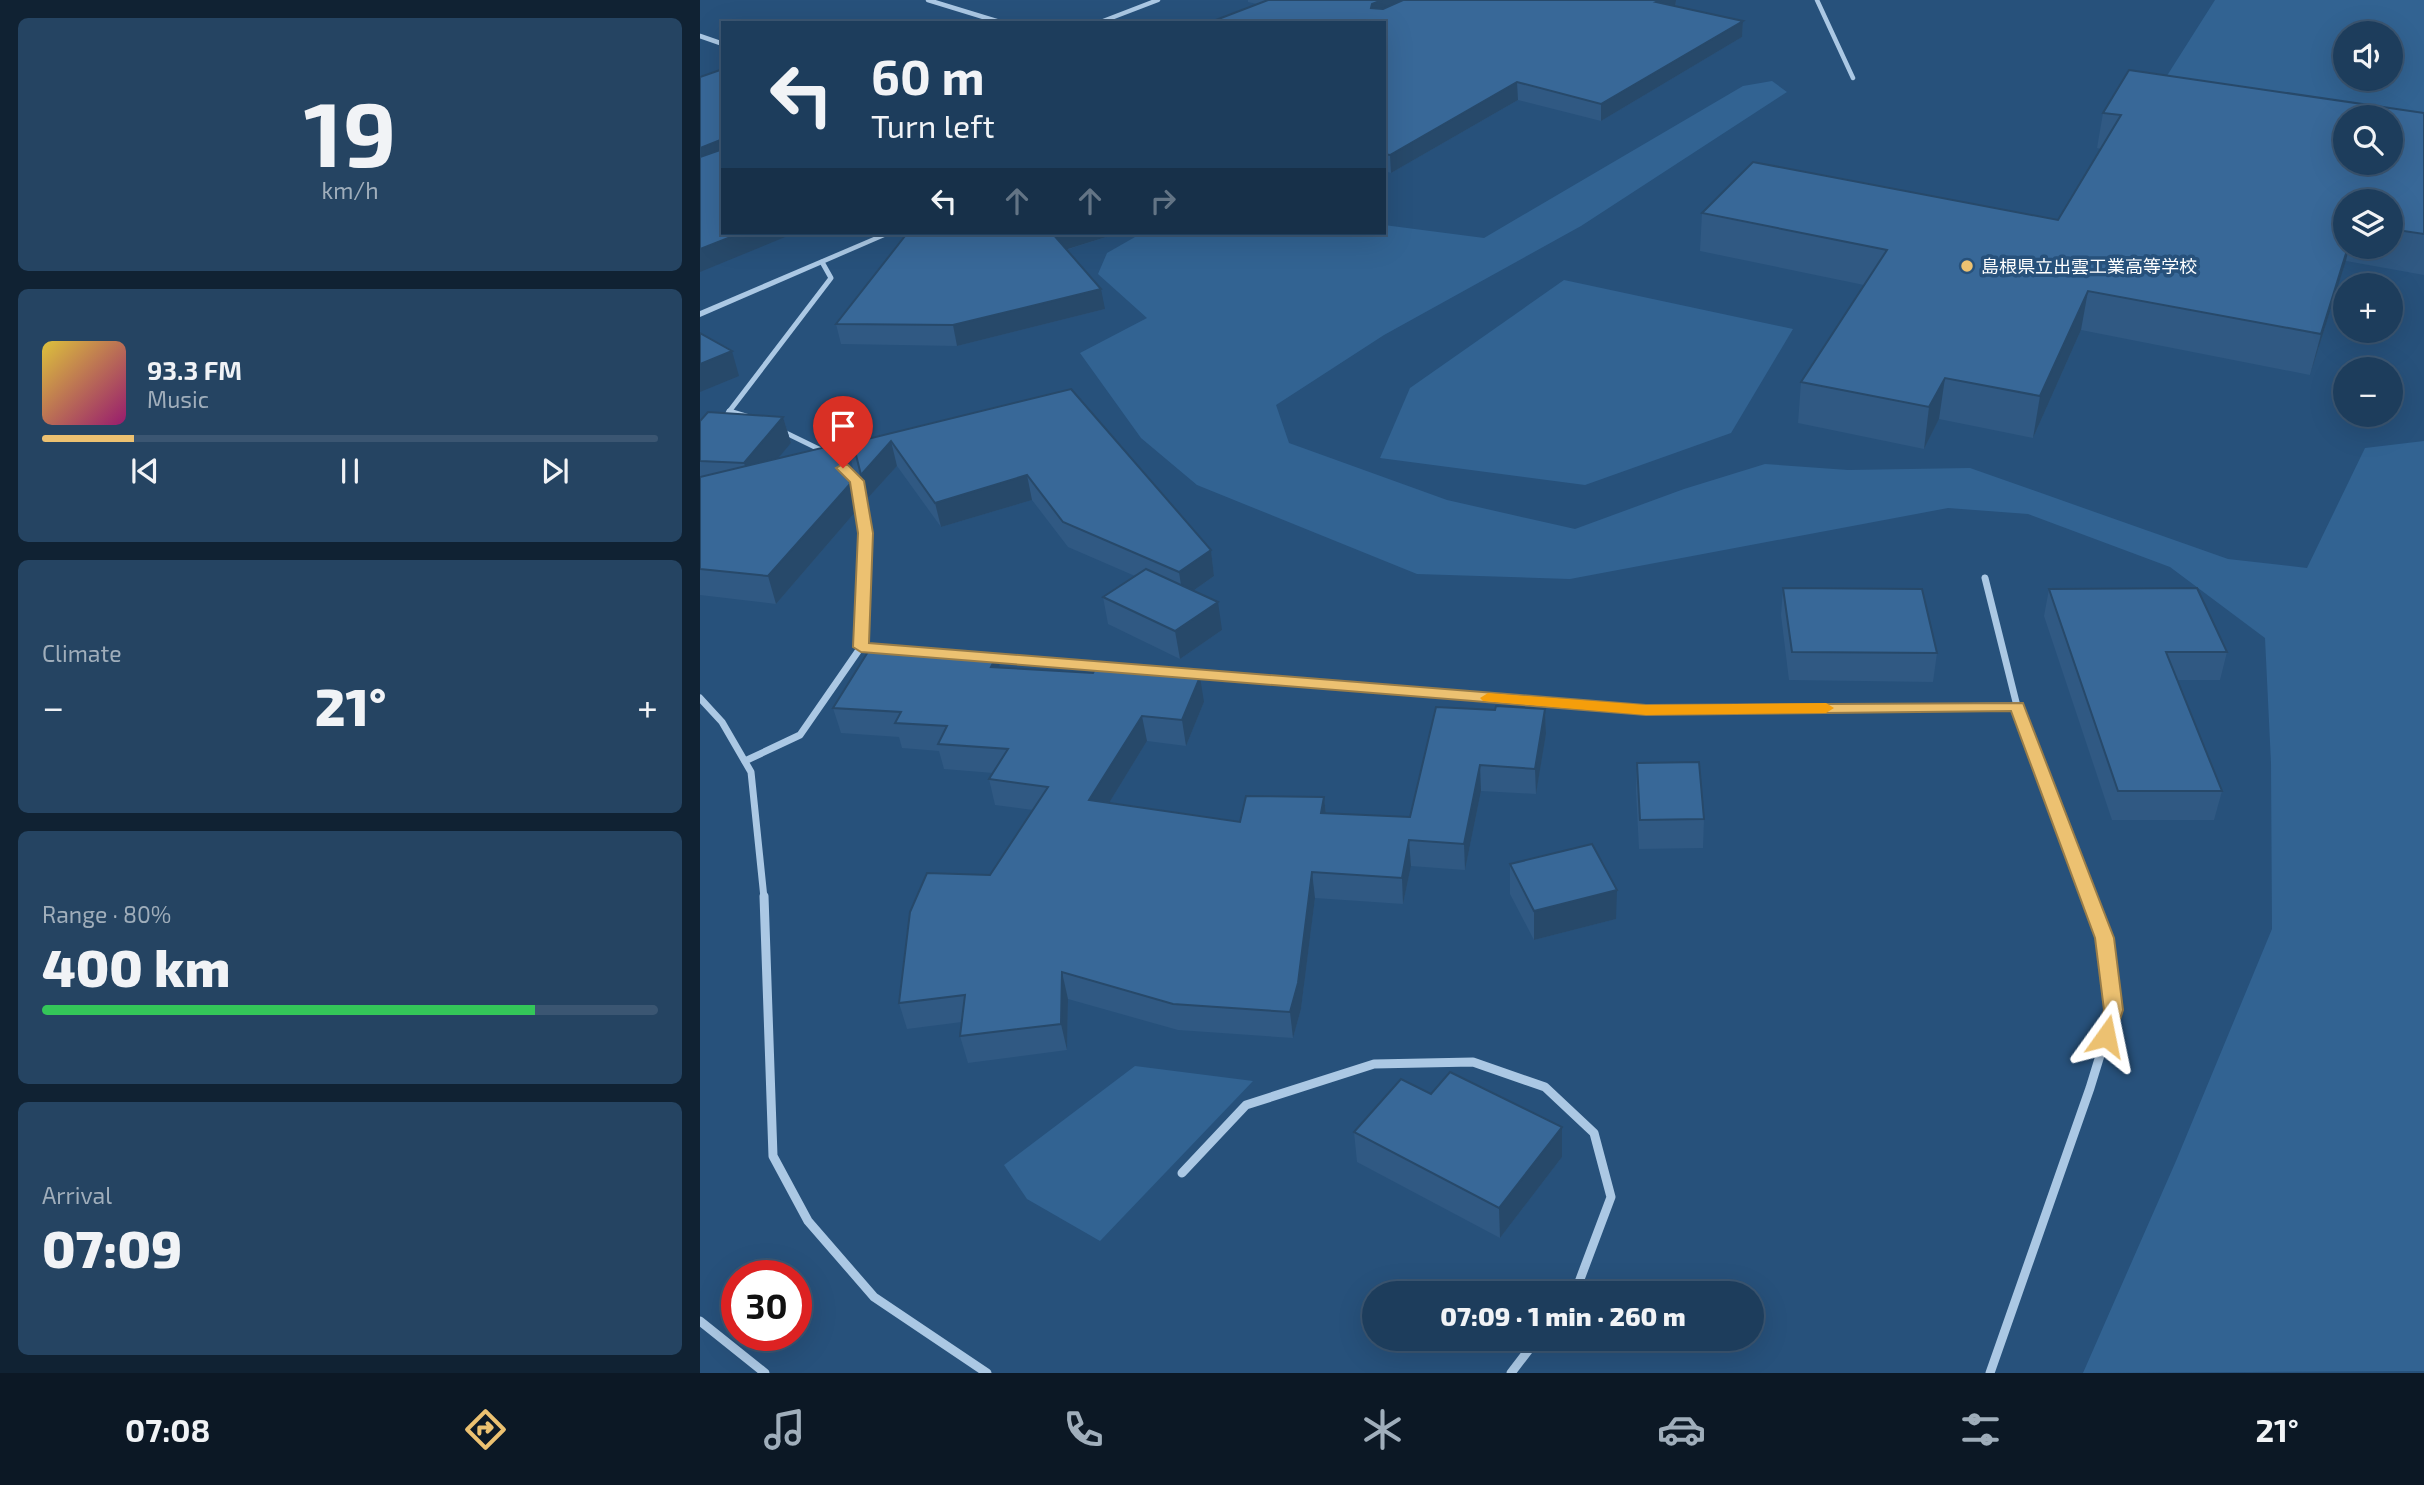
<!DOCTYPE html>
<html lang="en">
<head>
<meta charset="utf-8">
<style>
	:root { --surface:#1d3d5c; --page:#254462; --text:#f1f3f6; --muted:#a0aebb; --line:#3b5672; --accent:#ecc171 }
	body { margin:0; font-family:"Exo 2","Noto Sans JP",sans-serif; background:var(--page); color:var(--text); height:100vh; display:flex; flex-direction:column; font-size:26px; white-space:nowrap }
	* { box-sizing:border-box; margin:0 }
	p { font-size:23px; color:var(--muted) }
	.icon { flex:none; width:38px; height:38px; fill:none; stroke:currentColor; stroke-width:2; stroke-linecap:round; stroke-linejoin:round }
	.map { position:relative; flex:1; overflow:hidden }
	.sheet { display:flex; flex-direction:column; gap:18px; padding:18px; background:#102233; width:700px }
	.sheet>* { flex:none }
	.banner { position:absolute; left:21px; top:21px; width:665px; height:214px; border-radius:0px; box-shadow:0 7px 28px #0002,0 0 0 2px var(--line); background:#1d3d5c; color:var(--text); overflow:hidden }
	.controls { position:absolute; left:1633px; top:21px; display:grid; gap:14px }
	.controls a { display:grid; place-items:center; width:70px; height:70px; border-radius:50%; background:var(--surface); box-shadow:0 7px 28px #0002,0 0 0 2px var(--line); font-size:35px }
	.speed { position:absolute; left:21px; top:1260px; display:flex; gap:14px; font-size:35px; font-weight:700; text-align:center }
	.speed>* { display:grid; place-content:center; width:91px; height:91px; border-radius:50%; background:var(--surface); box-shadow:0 7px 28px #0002,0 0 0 2px var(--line); line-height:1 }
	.speed .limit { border:10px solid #d22; background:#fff; color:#111 }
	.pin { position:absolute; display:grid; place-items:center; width:60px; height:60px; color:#fff; margin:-72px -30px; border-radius:50% 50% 50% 0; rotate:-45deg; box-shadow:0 0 7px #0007 }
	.pin .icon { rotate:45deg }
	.me { position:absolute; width:77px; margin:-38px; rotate:12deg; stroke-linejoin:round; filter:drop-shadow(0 0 5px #0008) }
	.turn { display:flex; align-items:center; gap:24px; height:147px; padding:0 35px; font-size:32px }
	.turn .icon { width:91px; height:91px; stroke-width:2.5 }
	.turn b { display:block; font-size:49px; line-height:60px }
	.lanes { display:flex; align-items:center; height:66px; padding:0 35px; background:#0003; justify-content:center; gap:35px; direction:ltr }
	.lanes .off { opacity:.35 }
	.big { font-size:52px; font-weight:800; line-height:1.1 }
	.sheet .card { flex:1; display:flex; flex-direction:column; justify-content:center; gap:10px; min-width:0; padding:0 24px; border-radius:10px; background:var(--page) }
	.sheet .dial { align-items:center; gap:0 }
	.dial b { font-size:91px; line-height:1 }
	.song { display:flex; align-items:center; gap:21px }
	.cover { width:84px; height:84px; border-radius:10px; background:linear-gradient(135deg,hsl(50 70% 55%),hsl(320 70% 35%)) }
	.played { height:7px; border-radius:4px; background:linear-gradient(90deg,var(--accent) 15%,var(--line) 15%) }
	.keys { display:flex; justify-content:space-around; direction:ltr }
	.heat { display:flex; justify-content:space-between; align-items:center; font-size:38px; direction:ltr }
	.charge { height:10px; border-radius:5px; background:linear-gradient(90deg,#34c759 80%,var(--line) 0) }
	.trip { position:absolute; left:662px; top:1281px; width:402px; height:70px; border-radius:35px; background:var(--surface); box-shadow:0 7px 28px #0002,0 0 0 2px var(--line); font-weight:800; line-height:70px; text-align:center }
	.tabs { display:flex; height:112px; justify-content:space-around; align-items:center; background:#0c1825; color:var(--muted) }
	.tabs .icon { width:49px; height:49px }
	.tabs .selected { color:var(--accent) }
	.tabs b { font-size:32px; color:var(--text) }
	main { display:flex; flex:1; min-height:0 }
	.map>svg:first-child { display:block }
	.green { fill:#326392; fill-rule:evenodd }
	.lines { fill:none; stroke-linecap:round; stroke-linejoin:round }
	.minor-far3 { stroke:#abc8e4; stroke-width:4.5 }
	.minor-far2 { stroke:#abc8e4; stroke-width:5 }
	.minor-far1 { stroke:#abc8e4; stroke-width:7 }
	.minor { stroke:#abc8e4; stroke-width:9 }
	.tertiary { fill:#abc8e4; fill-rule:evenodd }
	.wall { fill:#305983; fill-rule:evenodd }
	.shaded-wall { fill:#27496a }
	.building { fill:#386898; stroke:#27496a; stroke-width:2; fill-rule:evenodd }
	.route { fill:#ecc171; stroke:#997d49; stroke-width:2 }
	.slow { fill:#f59e0b }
	.poi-dot { fill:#ecc171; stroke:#27517b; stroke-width:2.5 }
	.labels { text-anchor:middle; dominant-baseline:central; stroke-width:7; stroke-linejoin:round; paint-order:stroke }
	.far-poi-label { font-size:18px; fill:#fff; stroke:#27517b; text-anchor:start }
</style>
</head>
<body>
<main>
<section class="sheet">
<div class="card dial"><b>19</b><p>km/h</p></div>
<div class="card">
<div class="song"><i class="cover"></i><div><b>93.3 FM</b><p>Music</p></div></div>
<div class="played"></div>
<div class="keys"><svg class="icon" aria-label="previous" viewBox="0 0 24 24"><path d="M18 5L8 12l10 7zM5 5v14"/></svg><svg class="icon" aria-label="pause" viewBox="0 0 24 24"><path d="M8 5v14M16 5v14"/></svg><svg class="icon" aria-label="next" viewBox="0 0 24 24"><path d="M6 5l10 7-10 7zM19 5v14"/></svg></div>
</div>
<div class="card"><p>Climate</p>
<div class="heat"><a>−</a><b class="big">21°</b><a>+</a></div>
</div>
<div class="card"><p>Range · 80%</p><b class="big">400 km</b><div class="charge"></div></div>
<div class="card"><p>Arrival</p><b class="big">07:09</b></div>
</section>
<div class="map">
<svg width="1724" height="1373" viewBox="0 0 1724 1373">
	<rect width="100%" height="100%" fill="#27517b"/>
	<!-- green -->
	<g class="green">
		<path d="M 1515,0 L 1724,0 L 1724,157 L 1690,117 L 1444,112 ZM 1645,33 L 1690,33 L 1690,79 L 1645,79 Z"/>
		<path d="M 1072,81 L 1087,92 L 881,226 L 684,335 L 576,405 L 589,443 L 747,500 L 875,529 L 984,489 L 1065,464 L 1148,470 L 1270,468 L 1528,559 L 1607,568 L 1665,448 L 1724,441 L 1724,1371 L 1383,1373 L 1476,1161 L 1572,929 L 1571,763 L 1565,638 L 1470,567 L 1328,514 L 1248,508 L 870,579 L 717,574 L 497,485 L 441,438 L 380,353 L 447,318 L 398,274 L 407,253 L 442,233 L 684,233 L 684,225 L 784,238 L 1043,86 Z"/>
		<path d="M 864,280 L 1093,329 L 1031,433 L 885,485 L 680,458 L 710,388 Z"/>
		<path d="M 435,1066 L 553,1081 L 400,1241 L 327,1199 L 304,1165 Z"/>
	</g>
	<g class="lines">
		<!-- minor-far3 -->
		<g class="minor-far3">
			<path d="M 228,0 L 303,23"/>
			<path d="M 1117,0 L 1153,78"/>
			<path d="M 398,23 L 458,0"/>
			<path d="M 0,36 L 23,44"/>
		</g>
		<!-- minor-far2 -->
		<g class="minor-far2">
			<path d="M 29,411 L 49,417"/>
			<path d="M 28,413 L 131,278 L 122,262"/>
			<path d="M 82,431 L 125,452"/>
			<path d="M 144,469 L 157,481 L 164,524"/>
		</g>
		<!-- minor-far1 -->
		<g class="minor-far1">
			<path d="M 1285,578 L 1317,706 L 1389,898"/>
			<path d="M 161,647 L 177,649"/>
			<path d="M 290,658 L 946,710 L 1317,706"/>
			<path d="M 0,698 L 22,722 L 51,772 L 64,898"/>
			<path d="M 45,761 L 100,735 L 161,647 L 163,523"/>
		</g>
		<!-- minor -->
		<g class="minor">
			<path d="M 64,896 L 73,1156 L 108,1221 L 174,1297 L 287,1373"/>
			<path d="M 482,1173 L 546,1105 L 674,1064 L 773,1062 L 845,1087 L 894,1133 L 911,1197 L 879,1282 L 870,1293"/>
			<path d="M 0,1321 L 65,1373"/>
			<path d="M 811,1373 L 837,1339"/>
			<path d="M 1290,1373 L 1390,1088 L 1414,1010 L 1404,938 L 1388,896"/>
		</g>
		<!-- tertiary -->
		<path class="tertiary" d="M 183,233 L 194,233 L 0,317 L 0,311 Z"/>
	</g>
	<!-- wall -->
	<g class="wall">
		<path d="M 548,0 L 976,0 L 976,6 L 1043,21 L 1042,37 L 901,121 L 818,100 L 691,173 L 684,171 L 684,23 L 557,4 L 548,2 Z"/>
		<path d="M 1403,113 L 1724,113 L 1724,275 L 1646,261 L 1610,375 L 1381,330 L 1333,438 L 1239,419 L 1224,449 L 1098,423 L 1101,382 L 1164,285 L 1000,251 L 1002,213 L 1358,220 L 1401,149 L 1397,148 ZM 1645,201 L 1690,201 L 1690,247 L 1645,247 Z"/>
		<path d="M 212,233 L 419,233 L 366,250 L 405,309 L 257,346 L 141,344 L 136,324 Z"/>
		<path d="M 371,389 L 511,550 L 514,576 L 493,591 L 522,630 L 480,659 L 408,624 L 403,597 L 435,576 L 368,547 L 332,500 L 241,527 L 197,466 L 167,499 L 162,479 L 153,468 L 147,444 Z"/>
		<path d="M 83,417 L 91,443 L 77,459 L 147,461 L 154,487 L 157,510 L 76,604 L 0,595 L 0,421 Z"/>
		<path d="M 1083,588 L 1237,653 L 1233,682 L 1089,680 L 1081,615 Z"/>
		<path d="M 1349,589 L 1527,652 L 1520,680 L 1477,680 L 1522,791 L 1514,820 L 1412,820 L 1344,616 Z"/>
		<path d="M 297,655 L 300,668 L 504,702 L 486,746 L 447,741 L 409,803 L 540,822 L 624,797 L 626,813 L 710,817 L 795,710 L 845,709 L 846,734 L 836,794 L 781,791 L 765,870 L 711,866 L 703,904 L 615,898 L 601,1009 L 593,1038 L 478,1030 L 368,999 L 367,1050 L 268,1063 L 260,1036 L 262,1022 L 207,1029 L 199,1003 L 290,875 L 333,810 L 295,805 L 289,779 L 293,773 L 244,769 L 239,751 L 202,748 L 199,737 L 141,733 L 133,708 Z"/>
		<path d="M 937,763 L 1004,819 L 1003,848 L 939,849 L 936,791 Z"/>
		<path d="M 810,864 L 916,919 L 834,940 L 810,894 Z"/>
		<path d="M 731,1094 L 862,1157 L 800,1238 L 657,1162 L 654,1132 Z"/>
	</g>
	<!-- shaded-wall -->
	<g class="shaded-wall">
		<path d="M 682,0 L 717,0 L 673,21 L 671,8 L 672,4 Z"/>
		<path d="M 961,0 L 976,0 L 975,10 L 956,2 Z"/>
		<path d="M 1043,21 L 1042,37 L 901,121 L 901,104 Z"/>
		<path d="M 817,82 L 818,100 L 691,173 L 690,155 Z"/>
		<path d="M 23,139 L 23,160 L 0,169 L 0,148 Z"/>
		<path d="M 41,233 L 95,233 L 0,272 L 0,249 Z"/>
		<path d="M 352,233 L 419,233 L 355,253 Z"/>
		<path d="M 1648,247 L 1649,247 L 1646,261 L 1610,375 L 1621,334 Z"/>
		<path d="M 401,289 L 405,309 L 257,346 L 253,325 Z"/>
		<path d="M 1388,291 L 1381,330 L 1333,438 L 1340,396 Z"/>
		<path d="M 32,351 L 39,376 L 0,392 L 0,364 Z"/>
		<path d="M 1245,378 L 1239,419 L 1224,449 L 1229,407 Z"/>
		<path d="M 83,417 L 91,443 L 52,489 L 44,463 Z"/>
		<path d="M 191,441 L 197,466 L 167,499 L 161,475 Z"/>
		<path d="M 147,461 L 154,487 L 157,510 L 76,604 L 68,576 Z"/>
		<path d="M 327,475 L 332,500 L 241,527 L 235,503 Z"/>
		<path d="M 511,550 L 514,576 L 483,598 L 479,572 Z"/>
		<path d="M 518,602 L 522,630 L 480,659 L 475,631 Z"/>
		<path d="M 297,655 L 303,680 L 291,667 Z"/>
		<path d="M 500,677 L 504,702 L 486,746 L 482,720 Z"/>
		<path d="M 845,709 L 846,734 L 836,794 L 835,769 Z"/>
		<path d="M 442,716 L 447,741 L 395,826 L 389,800 Z"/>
		<path d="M 780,765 L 781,791 L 765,870 L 764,844 Z"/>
		<path d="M 624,797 L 627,823 L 621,813 Z"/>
		<path d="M 709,840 L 711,866 L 703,904 L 702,878 Z"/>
		<path d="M 612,872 L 615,898 L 601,1009 L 593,1038 L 590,1012 Z"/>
		<path d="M 917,890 L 916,919 L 834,940 L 834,911 Z"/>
		<path d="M 362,972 L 368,999 L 367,1050 L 361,1024 Z"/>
		<path d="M 862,1127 L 862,1157 L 800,1238 L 799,1208 Z"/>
	</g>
	<!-- building -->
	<g class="building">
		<path d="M 568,0 L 682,0 L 672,4 L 671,8 L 683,9 L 703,0 L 961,0 L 956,2 L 1043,21 L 901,104 L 817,82 L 690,155 L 684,154 L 684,23 L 508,23 Z"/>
		<path d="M 23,69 L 23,139 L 0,148 L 0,77 Z"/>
		<path d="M 1429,70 L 1724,113 L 1724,234 L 1690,229 L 1690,201 L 1645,201 L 1645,247 L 1648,247 L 1621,334 L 1388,291 L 1340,396 L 1245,378 L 1229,407 L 1101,382 L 1187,250 L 1002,213 L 1053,162 L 1358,220 L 1421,115 L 1403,113 ZM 1645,117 L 1690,117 L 1690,163 L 1645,163 Z"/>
		<path d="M 20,150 L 23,151 L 23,233 L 41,233 L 0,249 L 0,157 Z"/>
		<path d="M 212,233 L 354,233 L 352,233 L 401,289 L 253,325 L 136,324 L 205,236 Z"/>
		<path d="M 0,333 L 32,351 L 0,364 Z"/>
		<path d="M 371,389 L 511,550 L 479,572 L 363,522 L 327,475 L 235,503 L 191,441 L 161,475 L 156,455 L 147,444 Z"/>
		<path d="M 8,412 L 83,417 L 44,463 L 0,461 L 0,421 Z"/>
		<path d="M 134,445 L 147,461 L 150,484 L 68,576 L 0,569 L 0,477 Z"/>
		<path d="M 446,569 L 518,602 L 475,631 L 403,597 Z"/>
		<path d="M 1083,588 L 1222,589 L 1237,653 L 1092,652 Z"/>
		<path d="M 1497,588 L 1527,652 L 1466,652 L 1522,791 L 1418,791 L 1349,589 Z"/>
		<path d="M 171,647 L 297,655 L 291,667 L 393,673 L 396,667 L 500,677 L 482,720 L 442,716 L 389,800 L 540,822 L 546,796 L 624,797 L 621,813 L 710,817 L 736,707 L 795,710 L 796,706 L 845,709 L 835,769 L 780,765 L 764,844 L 709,840 L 702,878 L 612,872 L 598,983 L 590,1012 L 473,1004 L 362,972 L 361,1024 L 260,1036 L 265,995 L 199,1003 L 210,912 L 227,873 L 290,875 L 348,787 L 289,779 L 308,749 L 238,744 L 247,726 L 195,723 L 201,712 L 133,708 Z"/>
		<path d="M 999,762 L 1004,819 L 940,820 L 937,763 Z"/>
		<path d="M 892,844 L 917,890 L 834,911 L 810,864 Z"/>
		<path d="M 750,1072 L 862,1127 L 799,1208 L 654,1132 L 701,1079 L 731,1094 Z"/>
	</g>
	<!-- route -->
	<path class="route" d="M 143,464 L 148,465 L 164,481 L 173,533 L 169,643 L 946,705 L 1323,703 L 1414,938 L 1423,1010 L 1413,1041 L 1406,1043 L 1399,1041 L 1396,1036 L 1404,1010 L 1395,938 L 1311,711 L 946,715 L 161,652 L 153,647 L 158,533 L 150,482 L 136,468 Z"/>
	<!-- slow -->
	<path class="slow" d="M 788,693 L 946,705 L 1126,703 L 1134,708 L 1126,713 L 946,715 L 783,701 L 780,698 Z"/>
	<!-- markers -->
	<circle class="poi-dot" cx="1267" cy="266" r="7"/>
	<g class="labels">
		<!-- far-poi labels -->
		<g class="far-poi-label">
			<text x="1281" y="266">島根県立出雲工業高等学校</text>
		</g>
	</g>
</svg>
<div class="controls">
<a><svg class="icon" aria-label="sound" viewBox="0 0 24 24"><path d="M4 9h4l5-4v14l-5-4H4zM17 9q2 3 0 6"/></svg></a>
<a><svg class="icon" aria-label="search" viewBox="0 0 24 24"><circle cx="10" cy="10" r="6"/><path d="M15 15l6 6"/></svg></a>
<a><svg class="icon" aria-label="layers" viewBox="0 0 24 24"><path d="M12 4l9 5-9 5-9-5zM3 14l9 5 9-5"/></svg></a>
<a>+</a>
<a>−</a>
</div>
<div class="speed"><div class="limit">30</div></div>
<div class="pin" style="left:143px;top:468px;background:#d93025"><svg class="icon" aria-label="arrive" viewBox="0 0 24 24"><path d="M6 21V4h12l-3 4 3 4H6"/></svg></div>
<svg class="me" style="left:1406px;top:1036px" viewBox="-20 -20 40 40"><path d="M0-17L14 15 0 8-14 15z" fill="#ecc171" stroke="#fff" stroke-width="4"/></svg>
<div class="trip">07:09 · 1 min · 260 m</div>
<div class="banner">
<div class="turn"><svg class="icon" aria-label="left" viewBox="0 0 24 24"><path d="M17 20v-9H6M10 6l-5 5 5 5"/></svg><div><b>60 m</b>Turn left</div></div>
<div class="lanes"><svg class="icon" aria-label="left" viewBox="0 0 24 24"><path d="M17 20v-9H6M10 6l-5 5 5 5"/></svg><svg class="icon off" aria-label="ahead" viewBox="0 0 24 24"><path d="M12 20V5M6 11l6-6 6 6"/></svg><svg class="icon off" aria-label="ahead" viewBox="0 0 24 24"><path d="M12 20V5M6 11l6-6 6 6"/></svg><svg class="icon off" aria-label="right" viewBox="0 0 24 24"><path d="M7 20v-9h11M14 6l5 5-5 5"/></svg></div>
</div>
</div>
</main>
<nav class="tabs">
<b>07:08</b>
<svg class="icon selected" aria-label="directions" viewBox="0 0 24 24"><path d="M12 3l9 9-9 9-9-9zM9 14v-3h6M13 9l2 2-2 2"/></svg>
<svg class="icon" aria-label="music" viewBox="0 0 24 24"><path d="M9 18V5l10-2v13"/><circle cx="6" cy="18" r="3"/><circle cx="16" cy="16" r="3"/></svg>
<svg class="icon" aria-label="phone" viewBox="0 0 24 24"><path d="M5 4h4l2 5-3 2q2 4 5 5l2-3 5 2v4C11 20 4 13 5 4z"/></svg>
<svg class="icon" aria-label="climate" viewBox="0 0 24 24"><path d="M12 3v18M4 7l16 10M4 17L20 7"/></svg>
<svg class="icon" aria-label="car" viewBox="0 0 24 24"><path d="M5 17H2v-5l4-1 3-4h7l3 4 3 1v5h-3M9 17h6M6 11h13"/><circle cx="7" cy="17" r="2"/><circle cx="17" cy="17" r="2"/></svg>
<svg class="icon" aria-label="filters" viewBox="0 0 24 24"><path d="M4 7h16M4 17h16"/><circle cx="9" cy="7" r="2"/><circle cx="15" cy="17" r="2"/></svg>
<b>21°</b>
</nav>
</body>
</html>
